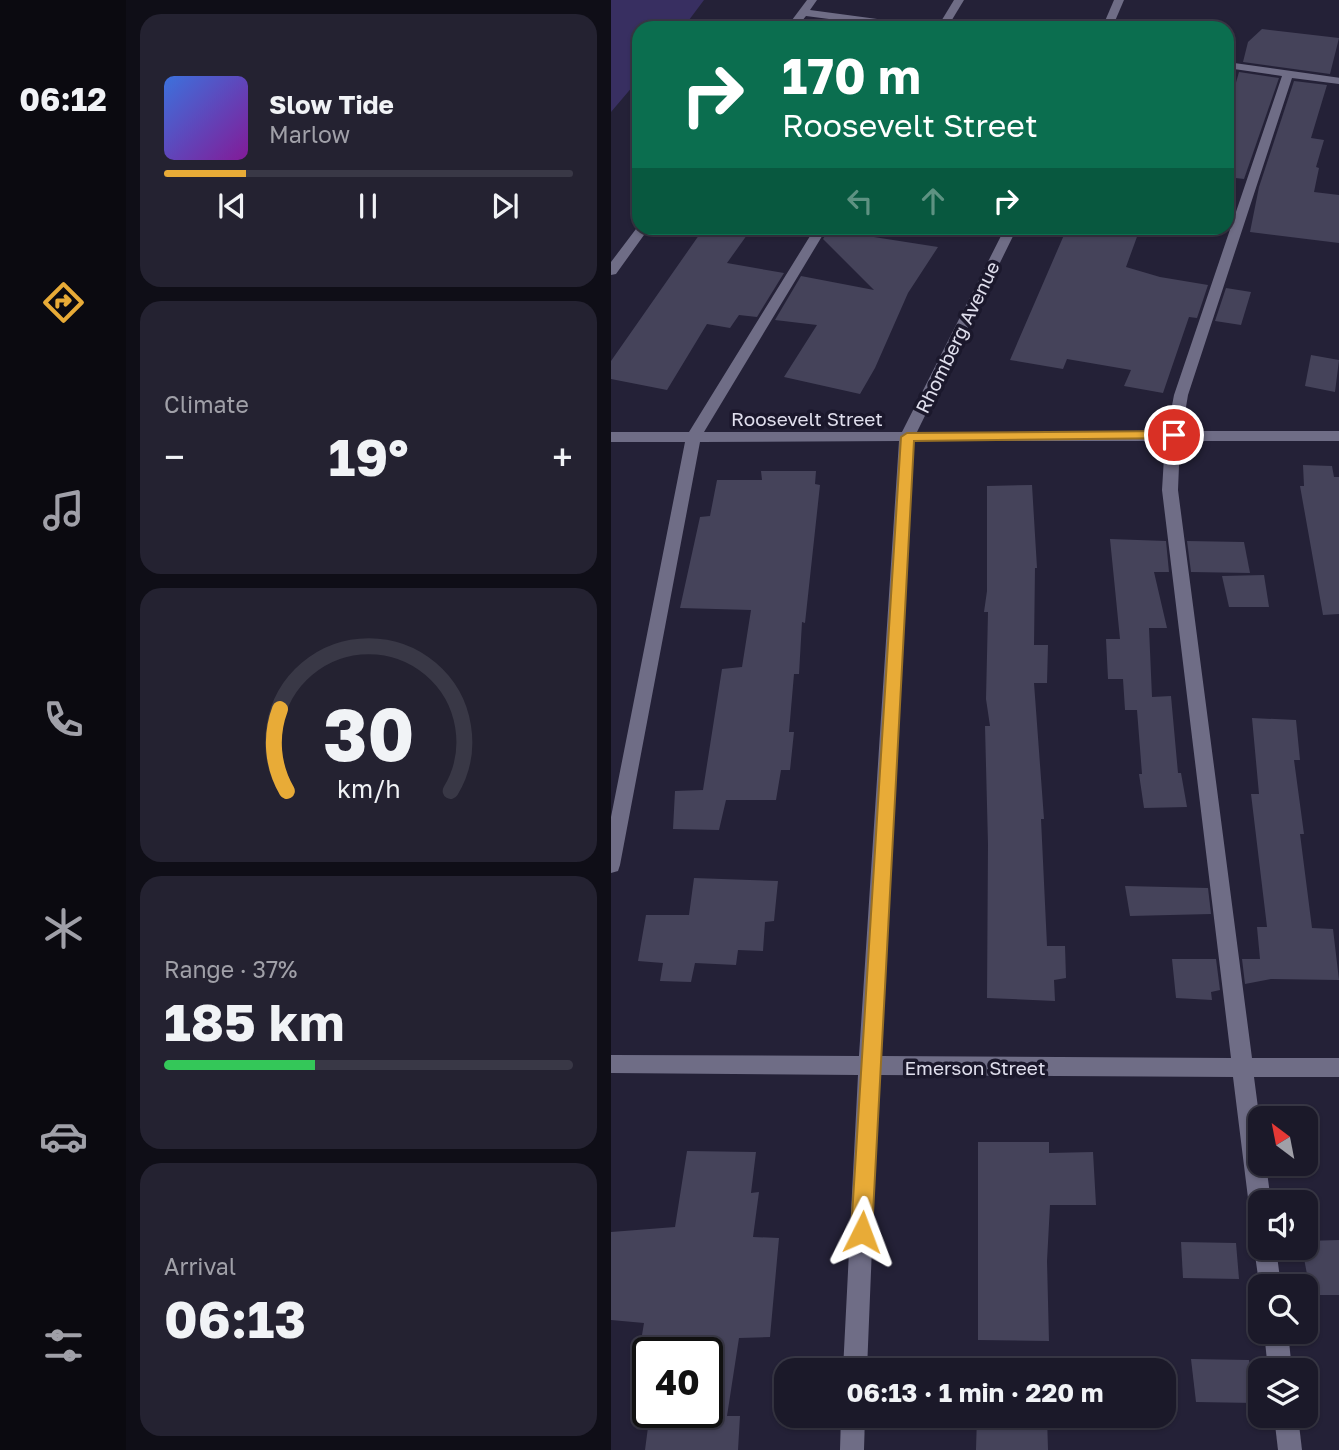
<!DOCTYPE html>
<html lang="en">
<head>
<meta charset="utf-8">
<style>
	:root { --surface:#1b1929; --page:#242231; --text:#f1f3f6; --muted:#a0a0a8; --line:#393846; --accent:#e8ab37 }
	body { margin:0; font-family:"Golos Text",sans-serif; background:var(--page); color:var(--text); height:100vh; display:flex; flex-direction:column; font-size:26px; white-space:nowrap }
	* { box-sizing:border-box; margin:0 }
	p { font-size:23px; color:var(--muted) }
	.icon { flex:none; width:38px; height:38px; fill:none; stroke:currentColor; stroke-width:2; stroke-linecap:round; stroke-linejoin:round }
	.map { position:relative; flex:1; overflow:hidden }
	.drawer { display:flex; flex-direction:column; gap:14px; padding:14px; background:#0f0e17; width:485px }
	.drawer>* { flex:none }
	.guide { position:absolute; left:21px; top:21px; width:602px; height:214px; border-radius:21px; box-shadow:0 2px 5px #0004,0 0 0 2px var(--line); background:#0b6e4f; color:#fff; overflow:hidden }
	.needle { width:46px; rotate:328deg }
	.fabs { position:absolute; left:637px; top:1106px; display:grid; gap:14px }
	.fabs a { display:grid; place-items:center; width:70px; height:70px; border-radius:14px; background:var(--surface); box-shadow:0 2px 5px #0004,0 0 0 2px var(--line); font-size:35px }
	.speed { position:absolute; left:21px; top:1337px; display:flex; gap:14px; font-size:35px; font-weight:700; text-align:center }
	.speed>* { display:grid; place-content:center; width:91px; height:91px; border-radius:50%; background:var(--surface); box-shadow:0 2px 5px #0004,0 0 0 2px var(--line); line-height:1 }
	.speed .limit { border:4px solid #111; border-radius:10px; background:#fff; color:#111 }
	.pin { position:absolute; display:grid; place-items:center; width:60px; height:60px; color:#fff; margin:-30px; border:4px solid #fff; border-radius:50%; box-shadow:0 2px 7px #0007 }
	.me { position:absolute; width:77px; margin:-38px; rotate:3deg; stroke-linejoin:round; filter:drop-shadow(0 0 5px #0008) }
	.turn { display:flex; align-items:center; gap:24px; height:147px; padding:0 35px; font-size:32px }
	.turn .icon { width:91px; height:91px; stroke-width:2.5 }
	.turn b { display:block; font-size:49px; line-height:60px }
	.lanes { display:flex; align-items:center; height:66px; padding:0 35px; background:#0003; justify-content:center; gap:35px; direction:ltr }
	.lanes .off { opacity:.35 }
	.big { font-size:52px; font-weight:700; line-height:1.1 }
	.drawer .tile { flex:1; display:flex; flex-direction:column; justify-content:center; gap:10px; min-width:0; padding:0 24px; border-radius:21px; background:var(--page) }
	.drawer .dial { align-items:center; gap:0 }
	.dial svg { height:182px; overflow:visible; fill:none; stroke:var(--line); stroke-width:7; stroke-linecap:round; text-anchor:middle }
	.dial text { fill:var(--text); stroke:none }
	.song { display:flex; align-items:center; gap:21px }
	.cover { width:84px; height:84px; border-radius:10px; background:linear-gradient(135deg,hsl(220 70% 55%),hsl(290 70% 35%)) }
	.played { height:7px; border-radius:4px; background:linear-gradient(90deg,var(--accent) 20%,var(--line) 20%) }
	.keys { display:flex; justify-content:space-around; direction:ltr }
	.heat { display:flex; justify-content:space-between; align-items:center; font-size:38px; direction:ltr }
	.charge { height:10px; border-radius:5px; background:linear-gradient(90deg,#34c759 37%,var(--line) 0) }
	.trip { position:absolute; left:163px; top:1358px; width:402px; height:70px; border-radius:21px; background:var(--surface); box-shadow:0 2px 5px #0004,0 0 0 2px var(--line); font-weight:700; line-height:70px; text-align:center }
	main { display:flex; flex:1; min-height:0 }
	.tab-bar { display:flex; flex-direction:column; width:126px; justify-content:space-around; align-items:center; background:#0b0a10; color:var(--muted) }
	.tab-bar .icon { width:49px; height:49px }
	.tab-bar .selected { color:var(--accent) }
	.tab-bar b { font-size:32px; color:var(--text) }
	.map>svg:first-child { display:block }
	.green { fill:#382f61 }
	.building { fill:#45435a }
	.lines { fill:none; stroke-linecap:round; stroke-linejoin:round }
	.minor { fill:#6f6d86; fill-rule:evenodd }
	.route { fill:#e8ab37; stroke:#976f24; stroke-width:2 }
	.labels { text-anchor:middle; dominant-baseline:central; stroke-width:7; stroke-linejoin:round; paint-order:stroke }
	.street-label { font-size:19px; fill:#e0dfed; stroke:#1b182c }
</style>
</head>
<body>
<main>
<nav class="tab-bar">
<b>06:12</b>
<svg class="icon selected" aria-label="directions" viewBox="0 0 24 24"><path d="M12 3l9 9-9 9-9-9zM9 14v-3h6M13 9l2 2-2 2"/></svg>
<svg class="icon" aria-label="music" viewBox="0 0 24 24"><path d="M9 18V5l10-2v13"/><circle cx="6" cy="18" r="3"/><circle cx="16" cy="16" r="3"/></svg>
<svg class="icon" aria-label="phone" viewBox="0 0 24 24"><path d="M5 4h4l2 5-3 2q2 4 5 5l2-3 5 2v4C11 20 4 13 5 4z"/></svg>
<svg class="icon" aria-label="climate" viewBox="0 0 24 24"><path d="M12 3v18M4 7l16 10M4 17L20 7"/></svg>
<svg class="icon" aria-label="car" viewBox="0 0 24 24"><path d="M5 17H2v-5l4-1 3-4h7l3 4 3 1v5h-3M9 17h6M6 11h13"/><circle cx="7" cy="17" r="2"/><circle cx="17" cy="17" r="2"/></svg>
<svg class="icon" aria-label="filters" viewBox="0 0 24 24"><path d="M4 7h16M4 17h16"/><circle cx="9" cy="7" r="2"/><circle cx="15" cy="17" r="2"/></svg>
</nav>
<section class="drawer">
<div class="tile">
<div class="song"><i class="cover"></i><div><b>Slow Tide</b><p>Marlow</p></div></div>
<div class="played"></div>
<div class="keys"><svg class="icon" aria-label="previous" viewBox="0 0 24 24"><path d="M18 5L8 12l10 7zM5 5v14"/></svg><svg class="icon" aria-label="pause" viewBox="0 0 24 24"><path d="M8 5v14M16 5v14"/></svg><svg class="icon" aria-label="next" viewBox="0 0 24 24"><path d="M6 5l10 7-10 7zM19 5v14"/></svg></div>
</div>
<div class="tile"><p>Climate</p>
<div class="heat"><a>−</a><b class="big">19°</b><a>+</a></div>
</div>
<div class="tile dial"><svg viewBox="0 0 100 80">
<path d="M14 69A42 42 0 1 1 86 69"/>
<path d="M14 69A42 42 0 0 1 11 33" stroke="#e8ab37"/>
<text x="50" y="56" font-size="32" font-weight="700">30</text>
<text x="50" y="72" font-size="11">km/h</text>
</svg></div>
<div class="tile"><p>Range · 37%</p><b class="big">185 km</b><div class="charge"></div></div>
<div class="tile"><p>Arrival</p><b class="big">06:13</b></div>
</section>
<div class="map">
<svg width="729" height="1450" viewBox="0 0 729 1450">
	<rect width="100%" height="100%" fill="#242137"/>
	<!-- green -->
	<path class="green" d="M 0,0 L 93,0 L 72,28 L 28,28 L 28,79 L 0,112 Z"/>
	<!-- building -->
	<g class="building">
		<path d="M 651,29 L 728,38 L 719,74 L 632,62 L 637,42 Z"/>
		<path d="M 628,72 L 668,78 L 633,179 L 616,177 L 616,114 Z"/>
		<path d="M 683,81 L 716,85 L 700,138 L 713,140 L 705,167 L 708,168 L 703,192 L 728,195 L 728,243 L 639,232 L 648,187 Z"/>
		<path d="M 93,228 L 141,228 L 116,263 L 173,273 L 146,317 L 128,315 L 119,328 L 96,324 L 56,390 L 0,379 L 0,361 Z"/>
		<path d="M 456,228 L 484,228 L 527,234 L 515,267 L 549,277 L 597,285 L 586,318 L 578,317 L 552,393 L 513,386 L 520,370 L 456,359 L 452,369 L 399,360 Z"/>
		<path d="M 218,230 L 327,247 L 297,293 L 264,368 L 249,394 L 173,377 L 206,325 L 164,320 L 190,276 L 263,290 L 212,239 Z"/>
		<path d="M 615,288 L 640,292 L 630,325 L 604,321 Z"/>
		<path d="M 700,355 L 728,360 L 724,392 L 694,386 Z"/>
		<path d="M 692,465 L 721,466 L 723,477 L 728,477 L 728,614 L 712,615 L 689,486 L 693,486 Z"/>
		<path d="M 150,471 L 205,471 L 204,484 L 209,485 L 194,623 L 191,622 L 188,674 L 183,674 L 178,732 L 183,732 L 179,770 L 170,770 L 165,800 L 115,800 L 108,830 L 62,829 L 64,791 L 92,790 L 111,669 L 131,667 L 140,610 L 69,608 L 89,517 L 99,516 L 106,480 L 151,480 Z"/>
		<path d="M 421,485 L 426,568 L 424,568 L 423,645 L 437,645 L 436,683 L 423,683 L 433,819 L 430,819 L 436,946 L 454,946 L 455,978 L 443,980 L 444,1001 L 376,998 L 377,844 L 374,726 L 379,726 L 375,699 L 377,612 L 373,612 L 376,591 L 376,486 Z"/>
		<path d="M 499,539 L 555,541 L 558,572 L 543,572 L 556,628 L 538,628 L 541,697 L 560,696 L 567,773 L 570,773 L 576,807 L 533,808 L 528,774 L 531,774 L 526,710 L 514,710 L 512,679 L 497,679 L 495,639 L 509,639 Z"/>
		<path d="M 576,541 L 633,542 L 639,573 L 580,572 Z"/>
		<path d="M 653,575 L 658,607 L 618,607 L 611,576 Z"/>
		<path d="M 641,718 L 685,720 L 689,760 L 683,760 L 693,834 L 689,834 L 701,928 L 722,929 L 728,980 L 660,979 L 634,984 L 631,959 L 649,959 L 646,927 L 656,927 L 640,794 L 648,794 Z"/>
		<path d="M 83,878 L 167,881 L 163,921 L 154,922 L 152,951 L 127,950 L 125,965 L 84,963 L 80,982 L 49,981 L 52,963 L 27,961 L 35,915 L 78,915 Z"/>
		<path d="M 514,886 L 597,888 L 600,914 L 519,916 Z"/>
		<path d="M 561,959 L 605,959 L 609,990 L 600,992 L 601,1000 L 565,998 Z"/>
		<path d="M 367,1142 L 438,1142 L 438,1153 L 482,1152 L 485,1205 L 439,1205 L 436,1261 L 438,1341 L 367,1340 Z"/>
		<path d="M 76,1151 L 145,1152 L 140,1193 L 148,1192 L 142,1237 L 168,1238 L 159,1337 L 128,1338 L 116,1416 L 129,1416 L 127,1450 L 34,1450 L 39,1412 L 96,1412 L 96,1353 L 74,1353 L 75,1341 L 30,1341 L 33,1323 L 0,1320 L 0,1232 L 64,1227 Z"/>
		<path d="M 728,1240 L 728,1295 L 700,1295 L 691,1248 L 695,1248 L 695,1241 Z"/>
		<path d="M 570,1242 L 625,1243 L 628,1279 L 572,1278 Z"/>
		<path d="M 580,1359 L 638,1360 L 644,1403 L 585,1402 Z"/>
		<path d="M 366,1416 L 436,1416 L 437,1450 L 365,1450 Z"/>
	</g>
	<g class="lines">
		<!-- minor -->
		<g class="minor">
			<path d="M 196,0 L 206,0 L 199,10 L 311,25 L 316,28 L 287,28 L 195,16 L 185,28 L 175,28 Z"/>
			<path d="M 343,0 L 353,0 L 336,28 L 326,28 Z"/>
			<path d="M 503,0 L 513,0 L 501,28 L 491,28 Z"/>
			<path d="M 616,62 L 729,78 L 729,84 L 681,78 L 577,395 L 571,431 L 729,431 L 729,441 L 569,441 L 567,490 L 641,1058 L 729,1058 L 729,1077 L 643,1077 L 649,1123 L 649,1164 L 655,1164 L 660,1202 L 649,1202 L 649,1217 L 641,1214 L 638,1206 L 622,1077 L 268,1075 L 256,1370 L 232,1370 L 247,1075 L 0,1073 L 0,1055 L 248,1056 L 288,441 L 89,442 L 9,865 L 7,871 L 0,873 L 0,817 L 74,442 L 0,442 L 0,432 L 78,432 L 204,228 L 216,228 L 93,432 L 291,432 L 394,228 L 406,228 L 306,432 L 556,432 L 563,395 L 671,76 L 616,68 ZM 303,441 L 554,441 L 551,490 L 620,1058 L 269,1056 Z"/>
			<path d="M 28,225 L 28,228 L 38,228 L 5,274 L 0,275 L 0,262 Z"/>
			<path d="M 649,1239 L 649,1248 L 665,1248 L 670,1286 L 649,1286 L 649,1290 L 643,1248 Z"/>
			<path d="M 653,1332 L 677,1332 L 681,1370 L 657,1370 Z"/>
			<path d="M 230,1416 L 254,1416 L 253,1450 L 229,1450 Z"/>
			<path d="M 663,1416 L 687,1416 L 691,1450 L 667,1450 Z"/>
		</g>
	</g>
	<!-- route -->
	<path class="route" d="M 563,431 L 569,435 L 568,438 L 303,441 L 261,1232 L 258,1239 L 251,1242 L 243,1239 L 240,1232 L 290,437 L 296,433 Z"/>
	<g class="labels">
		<!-- street labels -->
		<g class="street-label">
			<text transform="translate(346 337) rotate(-64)">Rhomberg Avenue</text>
			<text x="196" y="418">Roosevelt Street</text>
			<text x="364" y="1067">Emerson Street</text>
		</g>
	</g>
</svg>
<div class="fabs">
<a><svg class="needle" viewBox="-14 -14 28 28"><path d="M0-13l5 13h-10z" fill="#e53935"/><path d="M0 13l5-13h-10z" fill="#a0a0a8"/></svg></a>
<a><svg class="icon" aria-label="sound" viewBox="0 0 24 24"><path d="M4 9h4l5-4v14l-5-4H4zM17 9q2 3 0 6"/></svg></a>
<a><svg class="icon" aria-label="search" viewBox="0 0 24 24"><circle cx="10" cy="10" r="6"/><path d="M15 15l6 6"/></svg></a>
<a><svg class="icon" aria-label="layers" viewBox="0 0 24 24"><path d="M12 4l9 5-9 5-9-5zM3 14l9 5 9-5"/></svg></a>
</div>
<div class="speed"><div class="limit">40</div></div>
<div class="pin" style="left:563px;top:435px;background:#d93025"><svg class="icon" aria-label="arrive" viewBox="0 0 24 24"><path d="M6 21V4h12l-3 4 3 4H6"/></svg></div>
<svg class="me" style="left:251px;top:1232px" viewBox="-20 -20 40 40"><path d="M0-17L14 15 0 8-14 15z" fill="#e8ab37" stroke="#fff" stroke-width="4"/></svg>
<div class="trip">06:13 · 1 min · 220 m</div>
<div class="guide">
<div class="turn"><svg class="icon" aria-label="right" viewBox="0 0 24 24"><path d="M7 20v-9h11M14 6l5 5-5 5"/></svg><div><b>170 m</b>Roosevelt Street</div></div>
<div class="lanes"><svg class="icon off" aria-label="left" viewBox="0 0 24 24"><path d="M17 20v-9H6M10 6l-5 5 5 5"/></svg><svg class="icon off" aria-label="ahead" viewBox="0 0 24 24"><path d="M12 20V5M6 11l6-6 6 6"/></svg><svg class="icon" aria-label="right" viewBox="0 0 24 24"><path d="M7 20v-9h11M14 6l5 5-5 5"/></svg></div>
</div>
</div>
</main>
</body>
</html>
